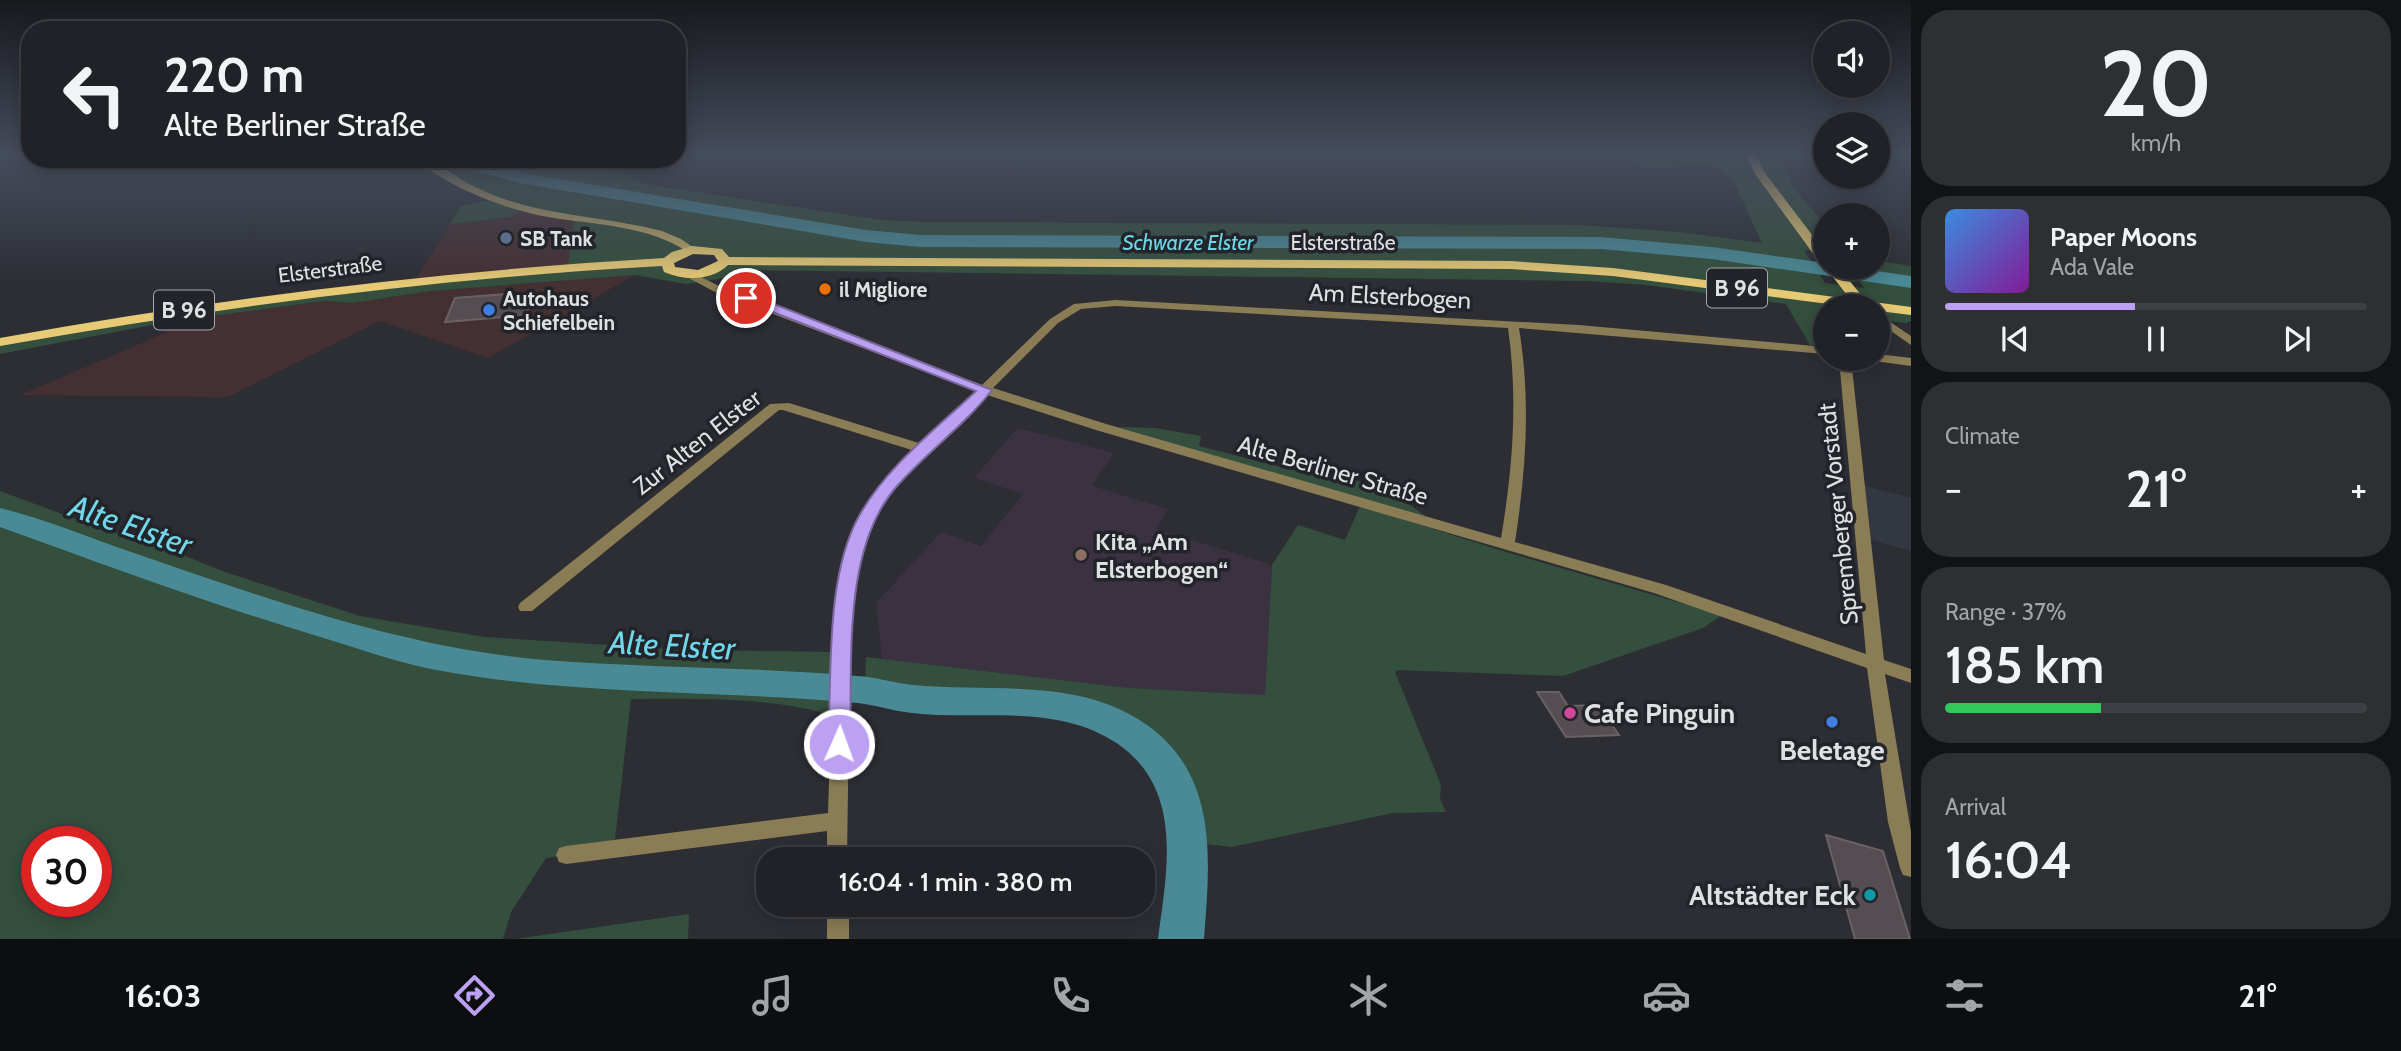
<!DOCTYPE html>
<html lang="en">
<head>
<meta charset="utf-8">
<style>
	:root { --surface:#212227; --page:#2d2f33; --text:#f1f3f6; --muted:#a2a4a7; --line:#3e3f44; --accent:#bca0f2 }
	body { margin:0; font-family:Cabin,sans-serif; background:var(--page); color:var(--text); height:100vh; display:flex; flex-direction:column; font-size:26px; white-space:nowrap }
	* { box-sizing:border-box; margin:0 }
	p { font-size:23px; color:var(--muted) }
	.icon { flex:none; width:38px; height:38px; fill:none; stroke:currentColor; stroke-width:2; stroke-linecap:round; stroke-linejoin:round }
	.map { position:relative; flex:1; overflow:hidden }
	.details { display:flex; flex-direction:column; gap:10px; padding:10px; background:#121315; width:490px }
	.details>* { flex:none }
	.banner { position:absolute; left:21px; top:21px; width:665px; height:147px; border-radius:28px; box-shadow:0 4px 18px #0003,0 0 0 2px var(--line); background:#212227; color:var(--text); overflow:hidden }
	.buttons { position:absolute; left:1813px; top:21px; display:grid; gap:14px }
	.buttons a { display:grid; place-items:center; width:77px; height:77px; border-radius:50%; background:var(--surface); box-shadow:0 4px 18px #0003,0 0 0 2px var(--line); font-size:35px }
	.speed { position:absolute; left:21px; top:826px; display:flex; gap:14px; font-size:35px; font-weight:700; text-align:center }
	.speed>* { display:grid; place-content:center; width:91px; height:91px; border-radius:50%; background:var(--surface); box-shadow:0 4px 18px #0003,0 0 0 2px var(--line); line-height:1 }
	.speed .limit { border:10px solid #d22; background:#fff; color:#111 }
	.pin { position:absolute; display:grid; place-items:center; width:60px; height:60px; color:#fff; margin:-30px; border:4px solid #fff; border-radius:50%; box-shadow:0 2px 7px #0007 }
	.me { position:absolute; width:77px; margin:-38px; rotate:2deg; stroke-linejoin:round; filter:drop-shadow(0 0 5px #0008) }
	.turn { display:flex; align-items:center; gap:24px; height:147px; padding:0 28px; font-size:32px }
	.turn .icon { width:91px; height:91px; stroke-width:2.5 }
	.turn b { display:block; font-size:49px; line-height:60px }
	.big { font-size:52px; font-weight:600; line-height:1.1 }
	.details .card { flex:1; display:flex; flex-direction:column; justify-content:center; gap:10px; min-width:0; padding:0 24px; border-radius:28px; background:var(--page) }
	.details .dial { align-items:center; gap:0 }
	.dial b { font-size:91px; line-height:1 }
	.song { display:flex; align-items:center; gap:21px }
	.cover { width:84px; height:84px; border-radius:10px; background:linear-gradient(135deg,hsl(210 70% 55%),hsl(290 70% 35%)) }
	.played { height:7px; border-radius:4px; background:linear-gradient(90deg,var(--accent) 45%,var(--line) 45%) }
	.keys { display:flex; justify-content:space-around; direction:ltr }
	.heat { display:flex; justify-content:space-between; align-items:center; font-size:38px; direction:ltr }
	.charge { height:10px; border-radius:5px; background:linear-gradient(90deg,#34c759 37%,var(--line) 0) }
	.trip { position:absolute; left:756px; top:847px; width:399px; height:70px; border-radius:28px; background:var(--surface); box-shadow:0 4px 18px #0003,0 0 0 2px var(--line); font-weight:600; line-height:70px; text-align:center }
	.menu { display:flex; height:112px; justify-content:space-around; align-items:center; background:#0d0e10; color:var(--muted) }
	.menu .icon { width:49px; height:49px }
	.menu .on { color:var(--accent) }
	.menu b { font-size:32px; color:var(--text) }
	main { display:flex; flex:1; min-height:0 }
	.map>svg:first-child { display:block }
	.commercial { fill:#442f32 }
	.built { fill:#323742 }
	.education { fill:#3b3141 }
	.green { fill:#344f3d; fill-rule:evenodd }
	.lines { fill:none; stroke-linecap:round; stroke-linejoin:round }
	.river { fill:#4a8a96; fill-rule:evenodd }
	.building { fill:#554d51; stroke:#696164; stroke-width:2 }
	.street { fill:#8a7c55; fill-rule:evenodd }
	.secondary { fill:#bea868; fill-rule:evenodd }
	.primary { fill:#e6ca75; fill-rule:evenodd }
	.route { fill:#bca0f2; stroke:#7a689d; stroke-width:2 }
	.service-dot { fill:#5c6f8a; stroke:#22242a; stroke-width:2.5 }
	.food-dot { fill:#e8710a; stroke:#22242a; stroke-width:2.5 }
	.shop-dot { fill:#3f7fe0; stroke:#22242a; stroke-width:2.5 }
	.education-dot { fill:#8d6e63; stroke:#22242a; stroke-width:2.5 }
	.hotel-dot { fill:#d1479c; stroke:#22242a; stroke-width:2.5 }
	.culture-dot { fill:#0f9aa8; stroke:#22242a; stroke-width:2.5 }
	.labels { text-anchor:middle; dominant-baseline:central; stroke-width:7; stroke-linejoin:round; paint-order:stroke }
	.far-poi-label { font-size:21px; font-weight:bold; fill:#dee0e4; stroke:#22242a; text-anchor:start }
	.far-water-label { font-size:21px; font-style:italic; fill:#70d6e9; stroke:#22242a }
	.far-street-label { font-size:21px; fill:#dee0e4; stroke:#22242a }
	.shield { fill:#22242a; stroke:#a6a8ac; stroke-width:2 }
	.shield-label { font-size:23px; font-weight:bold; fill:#dee0e4 }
	.street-label { font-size:24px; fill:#dee0e4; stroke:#22242a }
	.poi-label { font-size:24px; font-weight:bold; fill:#dee0e4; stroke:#22242a; text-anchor:start }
	.near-poi-label { font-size:28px; font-weight:bold; fill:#dee0e4; stroke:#22242a; text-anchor:start }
	.near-water-label { font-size:32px; font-style:italic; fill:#70d6e9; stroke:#22242a }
</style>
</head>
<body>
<main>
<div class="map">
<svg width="1911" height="939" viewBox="0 0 1911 939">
	<rect width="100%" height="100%" fill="#2c2e34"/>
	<!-- commercial -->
	<g class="commercial">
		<path d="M 523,209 L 574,220 L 568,266 L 415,280 L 450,224 L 509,217 Z"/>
		<path d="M 635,275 L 488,358 L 380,321 L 228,397 L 20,395 L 165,333 L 168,322 L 324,301 L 352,303 L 431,291 Z"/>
	</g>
	<!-- built -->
	<path class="built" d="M 1858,484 L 1911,498 L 1911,551 L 1864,538 Z"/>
	<!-- education -->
	<path class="education" d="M 1017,428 L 1114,453 L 1092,486 L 1168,509 L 1157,529 L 1272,565 L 1265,695 L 1129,688 L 882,659 L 876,603 L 941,532 L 981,546 L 1023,494 L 974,478 Z"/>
	<!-- green -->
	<g class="green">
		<path d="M 1627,153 L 1749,153 L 1818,252 L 1804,250 L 1825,283 L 1864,288 L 1849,268 L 1878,268 L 1878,261 L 1911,266 L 1911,321 L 1906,323 L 1878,320 L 1878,306 L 1825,306 L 1825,347 L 1810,345 L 1786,304 L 1646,285 L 1588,281 L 742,270 L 725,278 L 686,284 L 635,275 L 431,291 L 352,303 L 324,301 L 168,322 L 0,354 L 0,342 L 172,312 L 568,266 L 574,219 L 524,209 L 509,217 L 450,224 L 461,206 L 492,200 L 419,159 C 499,159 576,153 650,185 L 881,220 L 924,222 L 1579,225 L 1680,232 L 1762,243 L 1734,182 L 1715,165 L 1641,167 ZM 704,249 L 725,261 L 688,274 L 666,265 Z"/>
		<path d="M 1752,153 L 1777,153 L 1794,188 L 1825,225 L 1825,258 L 1776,194 Z"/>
		<path d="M 1124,427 L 1155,428 L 1201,436 L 1199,446 L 1308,474 L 1314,466 C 1353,480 1405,493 1433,524 L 1105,428 Z"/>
		<path d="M 0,491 L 105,530 L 156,544 L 222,571 L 360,616 L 485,637 L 686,650 L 843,652 L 839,717 C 771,696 700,699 631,699 L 614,848 L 546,858 L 511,912 L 503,939 L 0,939 ZM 37,842 L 96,842 L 96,901 L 37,901 Z"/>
		<path d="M 1360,506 L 1506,552 L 1722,615 L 1703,628 L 1563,676 L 1398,670 L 1395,672 L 1441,785 L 1440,799 L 1446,812 L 1393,813 L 1232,847 L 1206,844 L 1189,831 L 1176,782 L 1157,758 L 1133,735 L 1094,714 L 1056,703 L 996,699 L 956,701 L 865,686 L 866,657 L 1129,688 L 1265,695 L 1272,565 L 1298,525 L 1345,540 Z"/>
		<path d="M 689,914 L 688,939 L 515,939 Z"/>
	</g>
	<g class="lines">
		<!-- river -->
		<g class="river">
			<path d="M 464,159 L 484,159 L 522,173 L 866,230 L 921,235 L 1601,237 L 1712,247 L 1825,263 L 1825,268 L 1856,268 L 1911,276 L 1911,288 L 1712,259 L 1601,249 L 921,247 L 866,242 L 520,183 L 480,172 Z"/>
			<path d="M 0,508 C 45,519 90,538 134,553 C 268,599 404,648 545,660 C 649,668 753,667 857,676 C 876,677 894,683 913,685 C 992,693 1078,676 1147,725 C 1219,776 1210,861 1204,939 L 1158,939 C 1167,870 1184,790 1118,744 C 1056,702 981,721 912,713 C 893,711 876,705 858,703 C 719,690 580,696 442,671 C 400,664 358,648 317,636 C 210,604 105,565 0,527 Z"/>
		</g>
	</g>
	<!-- building -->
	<g class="building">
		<path d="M 533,292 L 526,315 L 445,322 L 455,298 Z"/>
		<path d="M 1537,692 L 1559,692 L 1568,706 L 1598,705 L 1619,735 L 1566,737 Z"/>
		<path d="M 1826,835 L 1883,851 L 1910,939 L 1855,939 Z"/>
	</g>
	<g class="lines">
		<!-- street -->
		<g class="street">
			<path d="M 689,271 L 721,287 L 982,385 L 1050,319 L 1074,304 L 1116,300 L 1579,325 L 1825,347 L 1825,354 L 1519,328 C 1531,401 1526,470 1515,542 L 1666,585 L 1866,654 L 1839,359 L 1851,359 L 1884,660 L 1911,669 L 1911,683 L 1885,674 L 1911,832 L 1911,877 L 1903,875 L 1900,868 L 1888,822 L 1867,668 L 1654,593 L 1096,430 L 987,395 C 950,431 901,470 875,516 C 847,566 852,653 849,710 L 847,714 L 849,718 L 847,859 L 827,859 L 827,831 L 566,864 L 559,862 L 556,855 L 559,848 L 566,846 L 828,813 L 831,718 L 833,714 L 831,710 C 835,650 831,572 859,517 C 873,492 894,471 915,451 L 783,410 L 779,410 L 532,611 L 520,611 L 518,607 L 520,603 L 770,404 L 789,403 L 922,444 L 976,391 L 713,291 L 685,276 L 685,272 ZM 1116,306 L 1508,328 C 1518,399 1513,467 1501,538 L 1106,424 L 993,388 L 1058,323 L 1081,309 Z"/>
			<path d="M 1878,314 L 1911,336 L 1911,345 L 1878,322 Z"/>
			<path d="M 1878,354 L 1911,358 L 1911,366 L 1874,361 L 1873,359 L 1878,359 Z"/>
			<rect x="827" y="905" width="22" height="34"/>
		</g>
		<!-- secondary -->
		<path class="secondary" d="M 415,159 C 435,159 455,177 473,186 C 532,216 599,215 662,231 L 681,239 L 697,250 L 688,252 C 647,225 596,225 548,217 C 504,209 450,188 415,159 Z"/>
		<!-- primary -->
		<g class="primary">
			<path d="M 1745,153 L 1755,153 L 1765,173 L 1825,252 L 1825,264 L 1820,263 L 1755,174 Z"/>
			<path d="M 692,246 L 722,249 L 729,257 L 1511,261 L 1613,268 L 1850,299 L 1826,268 L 1839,268 L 1866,301 L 1911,307 L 1911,315 L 1878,311 L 1878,306 L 1844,306 L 1613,276 L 1511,269 L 728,265 C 711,281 685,281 664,272 L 662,266 C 439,278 219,307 0,346 L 0,338 C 220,298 440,271 664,258 L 672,252 ZM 693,254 L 714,255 L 718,261 L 698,270 L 675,267 L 674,263 Z"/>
		</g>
	</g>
	<!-- sky -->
	<linearGradient id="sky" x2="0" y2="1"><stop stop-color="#18191d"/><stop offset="0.54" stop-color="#454c5c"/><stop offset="1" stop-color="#454c5c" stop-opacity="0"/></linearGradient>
	<rect width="1911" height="285" fill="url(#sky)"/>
	<!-- route -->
	<path class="route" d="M 742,295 L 751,295 L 992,390 C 965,425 927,452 898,485 C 841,548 853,664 850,744 L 847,750 L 839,752 L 831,750 L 828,744 C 832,675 825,577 859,516 C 886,467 936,429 976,391 L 742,300 Z"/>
	<!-- markers -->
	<circle class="service-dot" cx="506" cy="238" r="7"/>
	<circle class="food-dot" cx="825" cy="289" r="7"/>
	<g class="shop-dot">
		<circle cx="489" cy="310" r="7"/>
		<circle cx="1832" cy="722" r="7"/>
	</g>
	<circle class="education-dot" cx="1081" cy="555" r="7"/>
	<circle class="hotel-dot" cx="1570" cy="713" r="7"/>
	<circle class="culture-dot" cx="1870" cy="895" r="7"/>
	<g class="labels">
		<!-- far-poi labels -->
		<g class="far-poi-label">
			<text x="520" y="238">SB Tank</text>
			<text x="839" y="289">il Migliore</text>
			<text x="503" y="298">Autohaus<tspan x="503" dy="24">Schiefelbein</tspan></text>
		</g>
		<!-- far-water labels -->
		<g class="far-water-label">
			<text x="1188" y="242">Schwarze Elster</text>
		</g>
		<!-- far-street labels -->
		<g class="far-street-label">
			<text x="1343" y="242">Elsterstraße</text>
			<text transform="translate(330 269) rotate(-7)">Elsterstraße</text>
		</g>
		<!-- shield labels -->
		<g class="shield">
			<rect x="1707" y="268.5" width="60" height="39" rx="5"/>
			<rect x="154" y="290.5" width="60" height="39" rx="5"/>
		</g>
		<g class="shield-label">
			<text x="1737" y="288">B 96</text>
			<text x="184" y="310">B 96</text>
		</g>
		<!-- street labels -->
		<g class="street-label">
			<text transform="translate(1390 296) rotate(3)">Am Elsterbogen</text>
			<text transform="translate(697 442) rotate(-38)">Zur Alten Elster</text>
			<text transform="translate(1333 470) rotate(16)">Alte Berliner Straße</text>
			<text transform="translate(1838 514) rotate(-96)">Spremberger Vorstadt</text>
		</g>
		<!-- poi labels -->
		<g class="poi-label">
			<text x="1095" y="541">Kita „Am<tspan x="1095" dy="28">Elsterbogen“</tspan></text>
		</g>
		<!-- near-poi labels -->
		<g class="near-poi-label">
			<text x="1584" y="713">Cafe Pinguin</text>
			<text x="1832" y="750" text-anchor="middle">Beletage</text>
			<text x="1856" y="895" text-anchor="end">Altstädter Eck</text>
		</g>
		<!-- near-water labels -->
		<g class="near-water-label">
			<text transform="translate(131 525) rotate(19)">Alte Elster</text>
			<text transform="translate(672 645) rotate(3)">Alte Elster</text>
		</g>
	</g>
</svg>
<div class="buttons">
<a><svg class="icon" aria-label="sound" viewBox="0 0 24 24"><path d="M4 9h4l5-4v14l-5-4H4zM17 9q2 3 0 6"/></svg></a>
<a><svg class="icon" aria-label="layers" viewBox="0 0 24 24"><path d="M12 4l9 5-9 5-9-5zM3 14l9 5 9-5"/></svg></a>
<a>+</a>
<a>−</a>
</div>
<div class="speed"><div class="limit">30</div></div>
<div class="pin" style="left:746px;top:298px;background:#d93025"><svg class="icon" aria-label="arrive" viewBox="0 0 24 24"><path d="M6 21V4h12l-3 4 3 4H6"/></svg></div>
<svg class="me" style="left:839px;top:744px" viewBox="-20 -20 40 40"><circle r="17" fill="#bca0f2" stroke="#fff" stroke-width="3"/><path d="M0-11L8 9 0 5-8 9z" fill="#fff"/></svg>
<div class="trip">16:04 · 1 min · 380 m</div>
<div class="banner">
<div class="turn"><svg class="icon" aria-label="left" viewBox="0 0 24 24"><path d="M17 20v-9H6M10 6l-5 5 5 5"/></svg><div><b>220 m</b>Alte Berliner Straße</div></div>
</div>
</div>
<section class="details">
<div class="card dial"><b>20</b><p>km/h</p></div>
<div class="card">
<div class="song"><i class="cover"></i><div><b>Paper Moons</b><p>Ada Vale</p></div></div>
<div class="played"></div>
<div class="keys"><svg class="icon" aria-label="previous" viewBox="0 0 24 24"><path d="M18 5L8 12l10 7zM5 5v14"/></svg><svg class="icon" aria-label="pause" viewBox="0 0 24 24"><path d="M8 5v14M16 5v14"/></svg><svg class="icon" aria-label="next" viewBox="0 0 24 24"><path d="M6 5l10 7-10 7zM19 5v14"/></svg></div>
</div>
<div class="card"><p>Climate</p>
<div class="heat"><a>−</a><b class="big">21°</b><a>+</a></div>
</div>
<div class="card"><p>Range · 37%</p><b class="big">185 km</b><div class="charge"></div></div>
<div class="card"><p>Arrival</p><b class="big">16:04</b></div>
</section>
</main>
<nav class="menu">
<b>16:03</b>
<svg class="icon on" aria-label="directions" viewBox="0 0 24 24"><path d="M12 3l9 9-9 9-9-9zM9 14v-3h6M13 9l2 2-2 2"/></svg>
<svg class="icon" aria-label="music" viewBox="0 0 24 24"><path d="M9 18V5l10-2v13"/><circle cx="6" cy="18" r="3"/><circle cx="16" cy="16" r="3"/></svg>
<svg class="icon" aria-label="phone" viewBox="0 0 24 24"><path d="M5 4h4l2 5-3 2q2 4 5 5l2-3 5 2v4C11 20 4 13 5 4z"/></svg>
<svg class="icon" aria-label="climate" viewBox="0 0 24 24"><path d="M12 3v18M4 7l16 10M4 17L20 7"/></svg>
<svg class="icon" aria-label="car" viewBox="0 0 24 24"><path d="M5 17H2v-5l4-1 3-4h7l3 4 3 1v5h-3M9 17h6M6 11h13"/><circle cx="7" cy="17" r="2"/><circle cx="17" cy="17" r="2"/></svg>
<svg class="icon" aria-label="filters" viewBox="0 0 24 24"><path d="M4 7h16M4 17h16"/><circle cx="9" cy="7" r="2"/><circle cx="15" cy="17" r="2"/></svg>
<b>21°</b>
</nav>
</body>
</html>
